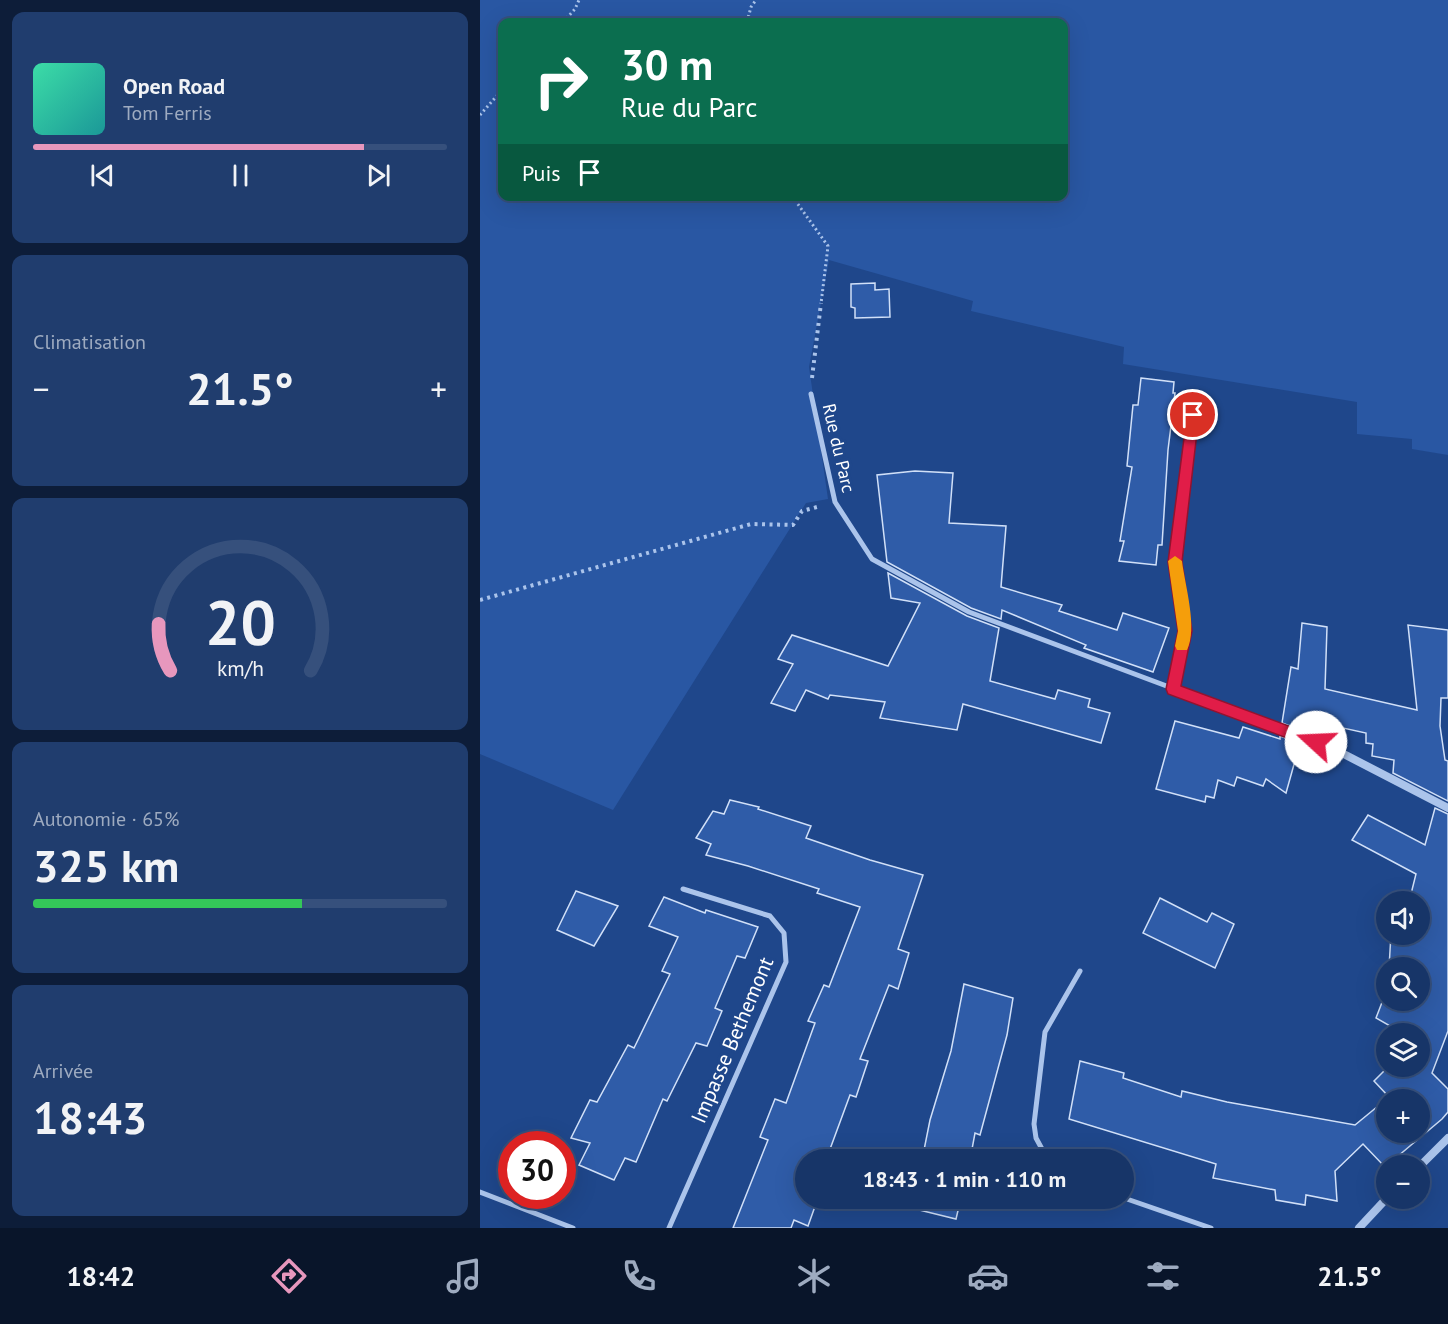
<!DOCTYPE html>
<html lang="fr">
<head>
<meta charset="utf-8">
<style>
	:root { --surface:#173568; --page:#203d6e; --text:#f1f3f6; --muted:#9eabc0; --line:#36507c; --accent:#e797bd }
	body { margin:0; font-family:"PT Sans",sans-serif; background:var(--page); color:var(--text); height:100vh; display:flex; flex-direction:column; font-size:22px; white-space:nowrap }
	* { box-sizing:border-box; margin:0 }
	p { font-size:20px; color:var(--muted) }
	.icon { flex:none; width:33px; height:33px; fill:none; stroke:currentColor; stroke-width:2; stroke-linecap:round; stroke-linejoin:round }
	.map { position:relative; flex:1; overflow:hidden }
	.drawer { display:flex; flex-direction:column; gap:12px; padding:12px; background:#0d1d39; width:480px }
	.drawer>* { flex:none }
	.guide { position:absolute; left:18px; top:18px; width:570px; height:183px; border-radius:12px; box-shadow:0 6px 24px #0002,0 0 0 2px var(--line); background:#0b6e4f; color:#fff; overflow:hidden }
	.buttons { position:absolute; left:896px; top:891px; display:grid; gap:12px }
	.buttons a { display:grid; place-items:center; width:54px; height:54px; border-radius:50%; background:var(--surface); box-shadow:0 6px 24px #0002,0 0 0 2px var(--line); font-size:30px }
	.speed { position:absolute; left:18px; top:1131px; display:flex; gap:12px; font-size:30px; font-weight:700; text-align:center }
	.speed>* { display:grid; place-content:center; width:78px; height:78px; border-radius:50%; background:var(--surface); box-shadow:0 6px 24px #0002,0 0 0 2px var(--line); line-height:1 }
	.speed .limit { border:9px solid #d22; background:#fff; color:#111 }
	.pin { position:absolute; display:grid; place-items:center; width:51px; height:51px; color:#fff; margin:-26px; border:3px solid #fff; border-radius:50%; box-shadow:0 2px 6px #0007 }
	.me { position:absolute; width:66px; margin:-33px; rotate:290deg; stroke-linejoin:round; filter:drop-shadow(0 0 4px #0008) }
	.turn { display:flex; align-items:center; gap:21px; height:126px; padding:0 24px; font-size:27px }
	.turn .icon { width:78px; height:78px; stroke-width:2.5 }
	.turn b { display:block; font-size:42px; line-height:51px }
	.then { display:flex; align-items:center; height:57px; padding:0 24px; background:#0003; gap:12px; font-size:22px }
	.big { font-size:45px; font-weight:700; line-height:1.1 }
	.drawer .card { flex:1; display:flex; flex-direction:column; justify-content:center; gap:9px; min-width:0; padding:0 21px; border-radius:12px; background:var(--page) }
	.drawer .dial { align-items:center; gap:0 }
	.dial svg { height:156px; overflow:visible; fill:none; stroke:var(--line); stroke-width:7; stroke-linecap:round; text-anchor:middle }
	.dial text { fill:var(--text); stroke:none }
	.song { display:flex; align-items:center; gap:18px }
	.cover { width:72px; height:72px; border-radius:9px; background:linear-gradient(135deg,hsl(160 70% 55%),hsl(180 70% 35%)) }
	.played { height:6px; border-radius:3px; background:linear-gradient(90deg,var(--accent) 80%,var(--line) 80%) }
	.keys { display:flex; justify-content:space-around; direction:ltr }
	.heat { display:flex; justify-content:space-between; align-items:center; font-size:33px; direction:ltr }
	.charge { height:9px; border-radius:4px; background:linear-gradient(90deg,#34c759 65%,var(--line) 0) }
	.trip { position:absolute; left:315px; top:1149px; width:339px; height:60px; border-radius:30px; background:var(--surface); box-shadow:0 6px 24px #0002,0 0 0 2px var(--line); font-weight:700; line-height:60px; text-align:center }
	.tab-bar { display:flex; height:96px; justify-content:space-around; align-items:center; background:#09152a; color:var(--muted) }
	.tab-bar .icon { width:42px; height:42px }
	.tab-bar .active { color:var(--accent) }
	.tab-bar b { font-size:27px; color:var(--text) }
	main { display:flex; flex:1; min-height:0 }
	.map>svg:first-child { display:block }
	.green { fill:#2957a3; fill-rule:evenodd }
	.building { fill:#2f5ca8; stroke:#d1e0f8; stroke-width:1.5; fill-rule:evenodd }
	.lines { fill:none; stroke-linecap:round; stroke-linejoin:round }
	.path-far1 { stroke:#abc4eb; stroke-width:3; stroke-dasharray:2 3; stroke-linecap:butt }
	.path { stroke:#abc4eb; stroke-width:4; stroke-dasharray:3 4.5; stroke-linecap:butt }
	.service { stroke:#abc4eb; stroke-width:5 }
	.minor-far1 { stroke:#abc4eb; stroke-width:5 }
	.minor { stroke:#abc4eb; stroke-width:8 }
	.route { fill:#e11d48; stroke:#92132f; stroke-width:1.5 }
	.slow { fill:#f59e0b }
	.labels { text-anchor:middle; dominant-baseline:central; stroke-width:6; stroke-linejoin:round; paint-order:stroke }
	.street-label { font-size:18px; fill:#fff; stroke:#1f478b }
	.near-street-label { font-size:21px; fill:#fff; stroke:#1f478b }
</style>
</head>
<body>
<main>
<section class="drawer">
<div class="card">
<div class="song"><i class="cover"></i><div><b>Open Road</b><p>Tom Ferris</p></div></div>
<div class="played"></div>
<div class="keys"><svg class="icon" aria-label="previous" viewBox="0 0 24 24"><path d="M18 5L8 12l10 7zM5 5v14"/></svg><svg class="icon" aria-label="pause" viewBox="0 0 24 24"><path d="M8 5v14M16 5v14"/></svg><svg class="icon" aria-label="next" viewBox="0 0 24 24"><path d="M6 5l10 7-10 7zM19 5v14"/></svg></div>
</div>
<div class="card"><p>Climatisation</p>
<div class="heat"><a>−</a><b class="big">21.5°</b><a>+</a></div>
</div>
<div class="card dial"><svg viewBox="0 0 100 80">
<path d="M14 69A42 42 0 1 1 86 69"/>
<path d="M14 69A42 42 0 0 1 8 45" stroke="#e797bd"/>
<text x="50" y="56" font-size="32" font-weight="700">20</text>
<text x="50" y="72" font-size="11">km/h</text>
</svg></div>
<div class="card"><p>Autonomie · 65%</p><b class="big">325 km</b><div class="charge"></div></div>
<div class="card"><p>Arrivée</p><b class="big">18:43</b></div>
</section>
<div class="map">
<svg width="968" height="1228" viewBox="0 0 968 1228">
	<rect width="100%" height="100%" fill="#1f478b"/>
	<!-- green -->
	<path class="green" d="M 0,0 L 968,0 L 968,455 L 932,449 L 932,439 L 877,434 L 877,402 L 643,364 L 644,347 L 491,311 L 493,301 L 349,260 L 329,367 L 348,499 L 326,503 L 133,810 L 0,754 ZM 22,22 L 584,22 L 584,196 L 22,196 Z"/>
	<!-- building -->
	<g class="building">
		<path d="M 395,283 L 395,290 L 409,289 L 410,317 L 375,318 L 375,308 L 371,307 L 371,284 Z"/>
		<path d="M 661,378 L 694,382 L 693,393 L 695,393 L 688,450 L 682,545 L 678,545 L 676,565 L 639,561 L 644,541 L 640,541 L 652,467 L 647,466 L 653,405 L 658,405 Z"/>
		<path d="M 435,471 L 473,473 L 469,523 L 526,526 L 521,587 L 582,605 L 579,611 L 637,630 L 643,613 L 689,628 L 673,672 L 604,648 L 606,645 L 522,610 L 521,619 L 491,608 L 407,562 L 397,475 Z"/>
		<path d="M 408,573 L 487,616 L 519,628 L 510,681 L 575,699 L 578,690 L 610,699 L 608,707 L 630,713 L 621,743 L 483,704 L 477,730 L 400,718 L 405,702 L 350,695 L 348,699 L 326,690 L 315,711 L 291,703 L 313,664 L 298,659 L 312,635 L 408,666 L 440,603 L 411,598 Z"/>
		<path d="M 822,623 L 847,627 L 845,689 L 937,710 L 928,625 L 968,630 L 968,698 L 961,698 L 960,726 L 965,760 L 968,761 L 968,801 L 913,773 L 914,760 L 892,756 L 893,744 L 886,743 L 886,733 L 827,720 L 823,731 L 802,723 L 811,667 L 818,669 Z"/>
		<path d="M 695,721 L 759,738 L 763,727 L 800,739 L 800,736 L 820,743 L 806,793 L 786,779 L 783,786 L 757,777 L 754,786 L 738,780 L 734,798 L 726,796 L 725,802 L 676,789 Z"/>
		<path d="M 250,800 L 279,807 L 278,809 L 331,826 L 326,838 L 390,860 L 443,875 L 418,949 L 429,953 L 418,989 L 409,985 L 380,1059 L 388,1061 L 376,1097 L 370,1095 L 346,1160 L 326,1160 L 326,1198 L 338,1198 L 328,1226 L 314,1220 L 311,1228 L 253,1228 L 288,1140 L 280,1137 L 295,1099 L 306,1103 L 335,1023 L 328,1021 L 344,985 L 349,987 L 380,907 L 337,893 L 339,889 L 268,866 L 226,855 L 231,844 L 216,838 L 233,811 L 244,814 Z"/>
		<path d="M 955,808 L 968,814 L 968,1031 L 952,1073 L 968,1089 L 968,1112 L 962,1119 L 905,1167 L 883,1144 L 855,1171 L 857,1201 L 826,1195 L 825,1205 L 796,1200 L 795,1190 L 733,1178 L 736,1164 L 589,1119 L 600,1061 L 644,1073 L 643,1078 L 701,1097 L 702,1091 L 747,1102 L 875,1125 L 909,1097 L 894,1081 L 909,1066 L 939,1066 L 939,1034 L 924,1034 L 896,1018 L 906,992 L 906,1000 L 939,1000 L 939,968 L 909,968 L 911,934 L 939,934 L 939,902 L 929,902 L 936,874 L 872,840 L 888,815 L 945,845 ZM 906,1100 L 939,1100 L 939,1132 L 906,1132 Z"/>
		<path d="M 96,891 L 138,906 L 114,946 L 77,930 Z"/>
		<path d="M 184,897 L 225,913 L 226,910 L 278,927 L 265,958 L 257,956 L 235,1008 L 242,1011 L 227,1046 L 216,1043 L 187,1101 L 183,1099 L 156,1162 L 145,1158 L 134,1180 L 99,1165 L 110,1143 L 91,1138 L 110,1100 L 117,1102 L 148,1045 L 154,1048 L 190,974 L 182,971 L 198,937 L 169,926 Z"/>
		<path d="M 680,898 L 727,922 L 732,913 L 754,924 L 735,968 L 663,933 Z"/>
		<path d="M 484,984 L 533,998 L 527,1035 L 500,1135 L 495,1133 L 490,1160 L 442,1160 L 450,1120 L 471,1051 Z"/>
		<path d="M 433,1198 L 481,1198 L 476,1219 L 431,1208 Z"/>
	</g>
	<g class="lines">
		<!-- path-far1 -->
		<g class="path-far1">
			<path d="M 83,22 L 95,9 L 99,0"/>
			<path d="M 267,22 L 271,7 L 276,0"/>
			<path d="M 0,115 L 22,90"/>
			<path d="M 312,196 L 348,246 L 341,304"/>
		</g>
		<!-- path -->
		<g class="path">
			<path d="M 332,378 L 341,303"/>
			<path d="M 0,600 L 271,524 L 313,525 L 322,511 L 337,507"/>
		</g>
		<!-- service -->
		<g class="service">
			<path d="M 568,1160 L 556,1138 L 554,1124 L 565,1032 L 600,971"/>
			<path d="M 0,1192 L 93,1228"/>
			<path d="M 644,1198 L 731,1228"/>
			<path d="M 189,1228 L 306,962 L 304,933 L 290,916 L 203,889"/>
		</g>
		<!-- minor-far1 -->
		<g class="minor-far1">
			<path d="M 331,394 L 355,502 L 392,559 L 489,612 L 732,703"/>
			<path d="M 693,689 L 705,631 L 695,562 L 713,415"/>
		</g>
		<!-- minor -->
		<g class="minor">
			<path d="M 728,702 L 856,750 L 968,808"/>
			<path d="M 939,1167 L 968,1138"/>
			<path d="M 879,1228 L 907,1198"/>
		</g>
	</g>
	<!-- route -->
	<path class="route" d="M 713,411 L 719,415 L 702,562 L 712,631 L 701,686 L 841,738 L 843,742 L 841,747 L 836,748 L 831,747 L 688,694 L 686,689 L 698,631 L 688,562 L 707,415 Z"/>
	<!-- slow -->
	<path class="slow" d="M 695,556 L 702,561 C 705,586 718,628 707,650 L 697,650 L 695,646 L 698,631 L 688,561 Z"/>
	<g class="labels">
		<!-- street labels -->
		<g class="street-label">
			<text transform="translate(359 448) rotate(77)">Rue du Parc</text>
		</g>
		<!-- near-street labels -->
		<g class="near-street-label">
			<text transform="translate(252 1040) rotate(-67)">Impasse Bethemont</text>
		</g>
	</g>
</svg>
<div class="buttons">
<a><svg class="icon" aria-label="sound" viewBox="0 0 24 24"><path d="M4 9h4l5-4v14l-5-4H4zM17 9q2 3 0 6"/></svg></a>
<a><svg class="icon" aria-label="search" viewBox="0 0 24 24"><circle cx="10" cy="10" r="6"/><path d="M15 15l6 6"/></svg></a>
<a><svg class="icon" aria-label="layers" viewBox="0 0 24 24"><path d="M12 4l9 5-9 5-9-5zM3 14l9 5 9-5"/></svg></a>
<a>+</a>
<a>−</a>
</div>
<div class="speed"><div class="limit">30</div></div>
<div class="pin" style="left:713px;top:415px;background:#d93025"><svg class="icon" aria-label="arrive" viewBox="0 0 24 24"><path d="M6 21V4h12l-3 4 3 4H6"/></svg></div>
<svg class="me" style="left:836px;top:742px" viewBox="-20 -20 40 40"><circle r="19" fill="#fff"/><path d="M0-13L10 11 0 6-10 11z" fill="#e11d48"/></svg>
<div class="trip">18:43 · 1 min · 110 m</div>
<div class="guide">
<div class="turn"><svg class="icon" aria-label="right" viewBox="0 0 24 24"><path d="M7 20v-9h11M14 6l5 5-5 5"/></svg><div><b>30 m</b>Rue du Parc</div></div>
<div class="then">Puis<svg class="icon" aria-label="arrive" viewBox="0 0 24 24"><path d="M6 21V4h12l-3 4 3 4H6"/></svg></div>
</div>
</div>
</main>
<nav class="tab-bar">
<b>18:42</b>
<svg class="icon active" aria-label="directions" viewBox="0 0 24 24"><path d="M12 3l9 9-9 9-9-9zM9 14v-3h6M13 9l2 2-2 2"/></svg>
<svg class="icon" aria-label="music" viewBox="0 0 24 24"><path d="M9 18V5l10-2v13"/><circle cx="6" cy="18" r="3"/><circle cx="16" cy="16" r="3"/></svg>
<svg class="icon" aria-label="phone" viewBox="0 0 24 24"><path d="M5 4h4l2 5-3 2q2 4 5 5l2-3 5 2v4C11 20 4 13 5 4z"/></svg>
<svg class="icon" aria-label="climate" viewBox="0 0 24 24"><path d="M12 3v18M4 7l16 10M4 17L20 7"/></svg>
<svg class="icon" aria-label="car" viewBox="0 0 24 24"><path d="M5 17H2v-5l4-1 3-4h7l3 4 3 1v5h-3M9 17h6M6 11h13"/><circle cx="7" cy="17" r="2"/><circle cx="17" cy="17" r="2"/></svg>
<svg class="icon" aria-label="filters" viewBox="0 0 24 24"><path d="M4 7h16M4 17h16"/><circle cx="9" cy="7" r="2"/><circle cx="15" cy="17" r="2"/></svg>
<b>21.5°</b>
</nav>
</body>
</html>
